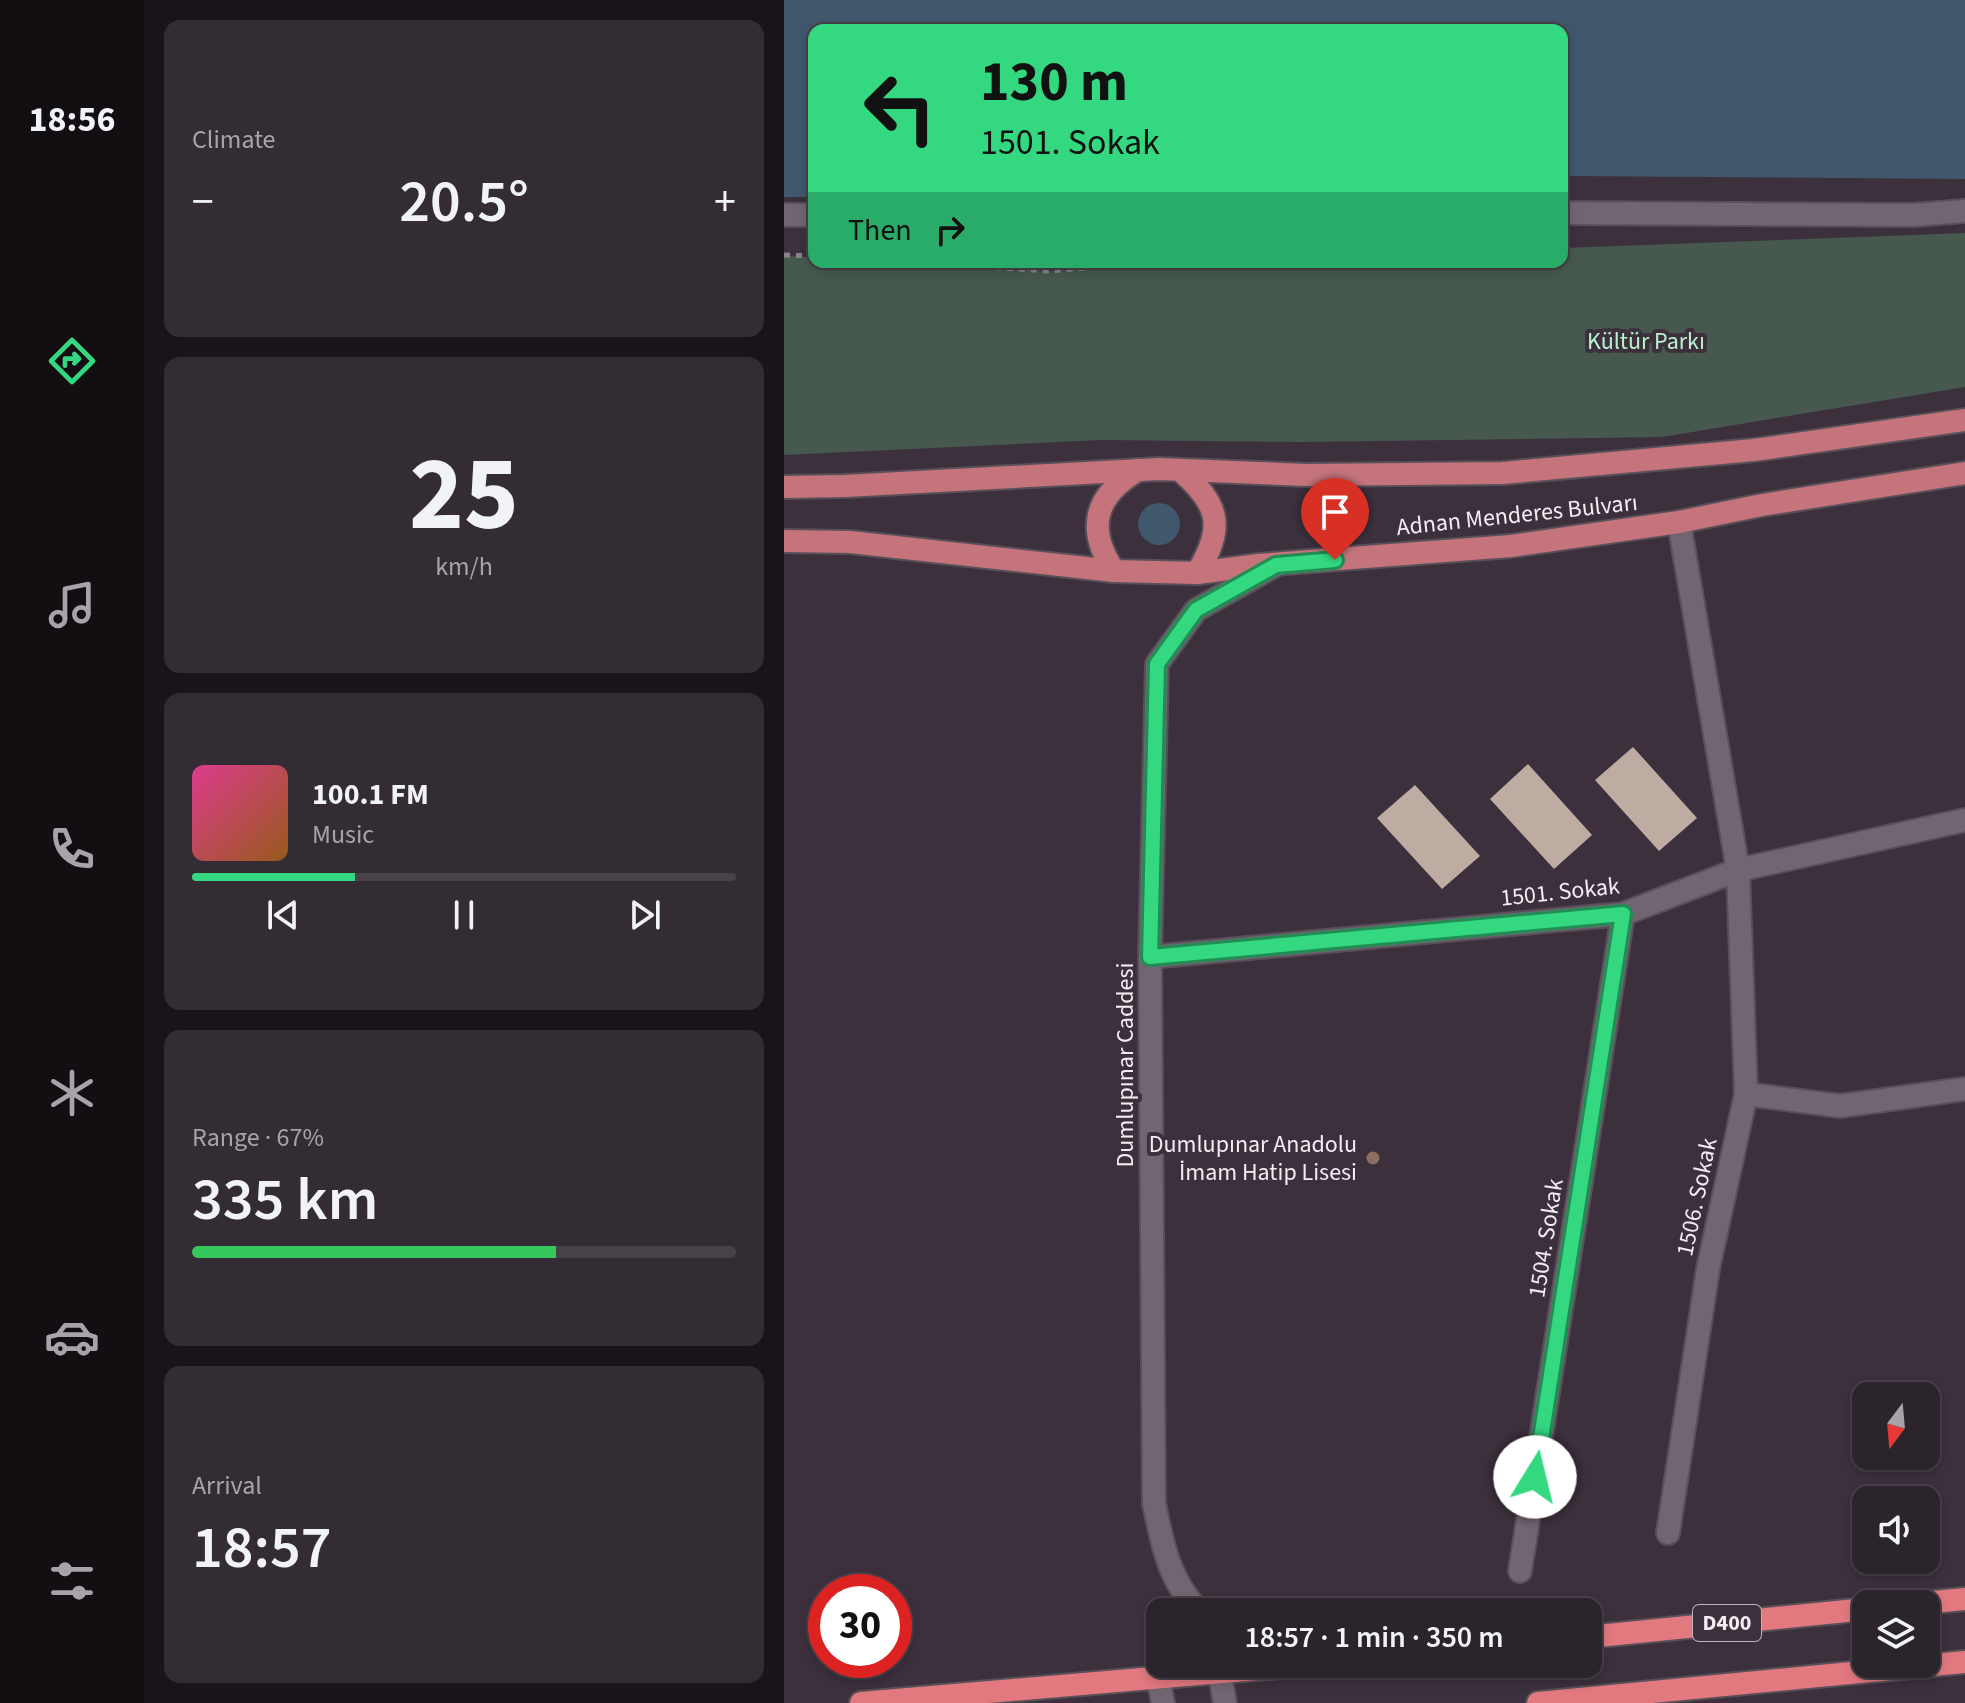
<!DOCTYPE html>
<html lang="en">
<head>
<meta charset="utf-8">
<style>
	:root { --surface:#2c242d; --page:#342c35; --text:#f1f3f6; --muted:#a6a4aa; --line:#484149; --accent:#33d881 }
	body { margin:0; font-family:"Source Sans 3",sans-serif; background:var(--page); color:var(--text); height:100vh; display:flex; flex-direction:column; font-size:30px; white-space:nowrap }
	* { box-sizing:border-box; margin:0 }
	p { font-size:26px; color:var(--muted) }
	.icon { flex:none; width:44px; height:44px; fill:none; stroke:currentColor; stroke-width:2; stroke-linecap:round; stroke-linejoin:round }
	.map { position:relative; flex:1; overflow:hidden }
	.side { display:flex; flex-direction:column; gap:20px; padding:20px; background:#181419; width:640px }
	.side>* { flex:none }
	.banner { position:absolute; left:24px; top:24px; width:760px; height:244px; border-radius:16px; box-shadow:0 4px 12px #0003,0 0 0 2px var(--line); background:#33d881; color:#111; overflow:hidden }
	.needle { width:52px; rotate:196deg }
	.buttons { position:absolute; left:1068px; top:1382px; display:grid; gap:16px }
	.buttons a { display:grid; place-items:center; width:88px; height:88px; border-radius:16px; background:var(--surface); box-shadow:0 4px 12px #0003,0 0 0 2px var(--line); font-size:40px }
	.speed { position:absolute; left:24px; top:1574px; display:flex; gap:16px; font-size:40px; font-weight:700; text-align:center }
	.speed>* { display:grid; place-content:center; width:104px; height:104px; border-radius:50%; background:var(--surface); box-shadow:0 4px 12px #0003,0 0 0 2px var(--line); line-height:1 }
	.speed .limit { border:12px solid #d22; background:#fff; color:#111 }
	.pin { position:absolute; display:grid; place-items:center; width:68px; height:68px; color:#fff; margin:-82px -34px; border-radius:50% 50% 50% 0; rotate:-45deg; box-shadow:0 0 8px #0007 }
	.pin .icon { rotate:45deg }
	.me { position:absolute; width:88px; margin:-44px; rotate:9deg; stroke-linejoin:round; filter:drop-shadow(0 0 6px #0008) }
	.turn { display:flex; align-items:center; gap:28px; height:168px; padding:0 40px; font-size:36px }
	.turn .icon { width:104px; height:104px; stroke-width:2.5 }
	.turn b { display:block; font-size:56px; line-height:68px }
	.then { display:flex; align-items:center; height:76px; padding:0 40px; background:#0003; gap:16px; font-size:30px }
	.big { font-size:60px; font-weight:600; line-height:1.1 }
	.side .widget { flex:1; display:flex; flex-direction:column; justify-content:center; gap:12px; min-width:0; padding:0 28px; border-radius:16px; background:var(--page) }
	.side .dial { align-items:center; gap:0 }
	.dial b { font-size:104px; line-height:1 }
	.song { display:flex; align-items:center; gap:24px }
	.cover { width:96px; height:96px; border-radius:12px; background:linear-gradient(135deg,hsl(330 70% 55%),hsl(30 70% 35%)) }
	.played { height:8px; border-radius:4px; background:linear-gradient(90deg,var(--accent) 30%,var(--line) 30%) }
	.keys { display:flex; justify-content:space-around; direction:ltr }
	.heat { display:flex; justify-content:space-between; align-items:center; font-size:44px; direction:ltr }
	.charge { height:12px; border-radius:6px; background:linear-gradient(90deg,#34c759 67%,var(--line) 0) }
	.trip { position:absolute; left:362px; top:1598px; width:456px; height:80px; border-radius:16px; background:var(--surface); box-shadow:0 4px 12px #0003,0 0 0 2px var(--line); font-weight:600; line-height:80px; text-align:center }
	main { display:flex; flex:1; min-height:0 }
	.tabs { display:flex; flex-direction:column; width:144px; justify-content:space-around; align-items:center; background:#120e12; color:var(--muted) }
	.tabs .icon { width:56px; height:56px }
	.tabs .selected { color:var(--accent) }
	.tabs b { font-size:36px; color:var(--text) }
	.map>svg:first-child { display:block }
	.green { fill:#47594e }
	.water { fill:#41576c }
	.building { fill:#beaba2 }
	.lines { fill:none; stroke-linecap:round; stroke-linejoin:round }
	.pedestrian-casing { stroke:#584f59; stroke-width:26 }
	.minor-casing { stroke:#584f59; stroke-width:26 }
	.tertiary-casing { stroke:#584f59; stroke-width:26 }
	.primary-casing { stroke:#584f59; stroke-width:26 }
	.trunk-casing { stroke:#584f59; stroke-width:26 }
	.path { stroke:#8c838d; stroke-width:5; stroke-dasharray:6 6; stroke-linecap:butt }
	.pedestrian { stroke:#716572; stroke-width:22 }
	.minor { stroke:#716572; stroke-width:22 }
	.tertiary { stroke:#716572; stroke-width:22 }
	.primary { stroke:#c5747c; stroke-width:22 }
	.trunk { stroke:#e1797f; stroke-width:22 }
	.route-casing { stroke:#218c54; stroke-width:20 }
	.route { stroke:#33d881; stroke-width:14 }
	.education-dot { fill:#8d6e63; stroke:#3b303c; stroke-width:3 }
	.labels { text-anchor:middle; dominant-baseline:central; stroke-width:8; stroke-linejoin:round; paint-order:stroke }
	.shield { fill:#3b303c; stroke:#bbb4bc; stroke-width:2 }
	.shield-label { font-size:22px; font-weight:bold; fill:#f2ecf3 }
	.park-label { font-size:24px; fill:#baf2cf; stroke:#3b303c }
	.street-label { font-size:24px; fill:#f2ecf3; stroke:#3b303c }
	.poi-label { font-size:24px; fill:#f2ecf3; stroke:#3b303c; text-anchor:end }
</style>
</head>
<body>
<main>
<nav class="tabs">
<b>18:56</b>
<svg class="icon selected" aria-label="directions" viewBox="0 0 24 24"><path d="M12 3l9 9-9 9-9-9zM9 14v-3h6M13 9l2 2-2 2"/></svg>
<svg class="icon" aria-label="music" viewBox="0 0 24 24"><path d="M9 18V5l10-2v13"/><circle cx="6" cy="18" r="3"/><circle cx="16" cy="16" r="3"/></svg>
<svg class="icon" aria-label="phone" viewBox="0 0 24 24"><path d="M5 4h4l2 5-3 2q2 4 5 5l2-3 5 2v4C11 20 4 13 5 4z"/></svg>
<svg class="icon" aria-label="climate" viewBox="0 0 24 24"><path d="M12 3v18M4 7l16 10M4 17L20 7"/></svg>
<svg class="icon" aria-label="car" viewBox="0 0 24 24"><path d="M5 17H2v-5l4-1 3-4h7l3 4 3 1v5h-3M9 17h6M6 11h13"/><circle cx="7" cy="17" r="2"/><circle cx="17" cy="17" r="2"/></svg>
<svg class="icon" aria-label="filters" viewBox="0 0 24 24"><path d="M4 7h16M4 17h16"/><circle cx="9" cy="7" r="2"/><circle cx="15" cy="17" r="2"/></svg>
</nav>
<section class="side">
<div class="widget"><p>Climate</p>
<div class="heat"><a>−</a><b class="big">20.5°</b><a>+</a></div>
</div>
<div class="widget dial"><b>25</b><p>km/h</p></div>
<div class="widget">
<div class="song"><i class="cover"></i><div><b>100.1 FM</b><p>Music</p></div></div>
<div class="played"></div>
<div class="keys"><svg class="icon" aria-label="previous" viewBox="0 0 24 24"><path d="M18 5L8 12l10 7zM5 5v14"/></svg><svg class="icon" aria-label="pause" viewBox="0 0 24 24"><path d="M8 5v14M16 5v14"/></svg><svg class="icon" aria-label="next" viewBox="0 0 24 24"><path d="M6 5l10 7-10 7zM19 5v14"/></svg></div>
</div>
<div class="widget"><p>Range · 67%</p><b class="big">335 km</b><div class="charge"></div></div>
<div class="widget"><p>Arrival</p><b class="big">18:57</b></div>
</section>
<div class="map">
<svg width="1181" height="1703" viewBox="0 0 1181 1703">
	<rect width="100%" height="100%" fill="#3b303c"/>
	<!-- green -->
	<path class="green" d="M 1181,233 L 1181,387 L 878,437 L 518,442 L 316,440 L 0,455 L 0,256 L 30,257 L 30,262 L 112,262 L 264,271 L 438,262 L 778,262 L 778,248 Z"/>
	<!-- water -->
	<g class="water">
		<path d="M 0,0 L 1181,0 L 1181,179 L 778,176 L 778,30 L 30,30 L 30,197 L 0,197 Z"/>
		<circle cx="375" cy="524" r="21"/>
	</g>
	<!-- building -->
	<g class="building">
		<path d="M 849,747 L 913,818 L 875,851 L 811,780 Z"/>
		<path d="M 744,764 L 808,835 L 770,869 L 706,799 Z"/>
		<path d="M 631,785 L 696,856 L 658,889 L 593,818 Z"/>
	</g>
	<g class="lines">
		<!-- pedestrian casing -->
		<g class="pedestrian-casing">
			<g id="pedestrian">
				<path d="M 778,213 L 1129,215 L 1181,211"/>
				<path d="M 0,215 L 30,215"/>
				<path d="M 895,522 L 954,870"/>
			</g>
		</g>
		<!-- minor casing -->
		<g class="minor-casing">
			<g id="minor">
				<path d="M 366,957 L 839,914 L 954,870 L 1181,820"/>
				<path d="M 962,1094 L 1056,1106 L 1181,1089"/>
				<path d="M 884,1533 L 924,1269 L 962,1094 L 954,870"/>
				<path d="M 736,1571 L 839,914"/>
				<path d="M 416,1612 C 385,1582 378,1543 370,1503 L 366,957 L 373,664 L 412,610 L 492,565"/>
			</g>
		</g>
		<!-- tertiary casing -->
		<g class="tertiary-casing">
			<g id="tertiary">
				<path d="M 434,1664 L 441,1703"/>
				<path d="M 374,1678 L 379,1703"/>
			</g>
		</g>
		<!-- primary casing -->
		<g class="primary-casing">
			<g id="primary">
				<path d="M 396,470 C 436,505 441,527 413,573"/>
				<path d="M 0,487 L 61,486 L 375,469 L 522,475 L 719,473 L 970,450 L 1181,420"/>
				<path d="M 0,541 L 66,542 L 330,571 L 413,573 L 474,565 L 727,546 L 895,522 L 978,505 L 1181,473"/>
				<path d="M 330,571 C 302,529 310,496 354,470"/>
			</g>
		</g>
		<!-- trunk casing -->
		<g class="trunk-casing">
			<g id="trunk">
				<path d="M 1129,1604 L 1181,1599"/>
				<path d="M 804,1637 L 1082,1609"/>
				<path d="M 77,1703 L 531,1664"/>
				<path d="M 754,1703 L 1181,1662"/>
			</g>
		</g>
		<!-- path -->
		<g class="path">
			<path d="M 0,255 L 30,256"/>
			<path d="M 127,262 L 264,271 L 373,262"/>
		</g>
		<!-- pedestrian -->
		<use href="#pedestrian" class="pedestrian"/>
		<!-- minor -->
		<use href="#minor" class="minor"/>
		<!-- tertiary -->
		<use href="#tertiary" class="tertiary"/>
		<!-- primary -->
		<use href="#primary" class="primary"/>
		<!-- trunk -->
		<use href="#trunk" class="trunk"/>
	</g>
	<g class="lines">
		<!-- route casing -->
		<g class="route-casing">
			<path id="route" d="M 551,560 L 492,565 L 412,610 L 373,664 L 366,957 L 839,914 L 751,1477"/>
		</g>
		<!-- route -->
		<use href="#route" class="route"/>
	</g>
	<!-- markers -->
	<circle class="education-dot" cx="589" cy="1158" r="8"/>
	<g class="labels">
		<!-- shield labels -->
		<rect class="shield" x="909" y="1605" width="68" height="36" rx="6"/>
		<g class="shield-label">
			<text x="943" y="1623">D400</text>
		</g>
		<!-- park labels -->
		<g class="park-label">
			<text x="862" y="341">Kültür Parkı</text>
		</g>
		<!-- street labels -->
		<g class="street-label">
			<text transform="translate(733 515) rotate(-6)">Adnan Menderes Bulvarı</text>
			<text transform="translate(776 892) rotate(-6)">1501. Sokak</text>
			<text transform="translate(341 1065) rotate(-90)">Dumlupınar Caddesi</text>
			<text transform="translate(913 1197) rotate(-78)">1506. Sokak</text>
			<text transform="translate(762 1238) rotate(-81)">1504. Sokak</text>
		</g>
		<!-- poi labels -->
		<g class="poi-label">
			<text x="573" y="1144">Dumlupınar Anadolu<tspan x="573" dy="28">İmam Hatip Lisesi</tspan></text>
		</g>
	</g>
</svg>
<div class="buttons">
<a><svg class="needle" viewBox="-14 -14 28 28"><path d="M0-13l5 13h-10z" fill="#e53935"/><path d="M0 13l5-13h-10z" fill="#a6a4aa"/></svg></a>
<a><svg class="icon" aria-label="sound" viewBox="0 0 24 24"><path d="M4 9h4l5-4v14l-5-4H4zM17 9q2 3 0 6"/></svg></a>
<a><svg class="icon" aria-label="layers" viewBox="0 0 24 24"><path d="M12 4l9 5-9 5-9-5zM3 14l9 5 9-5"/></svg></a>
</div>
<div class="speed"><div class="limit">30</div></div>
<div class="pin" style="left:551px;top:560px;background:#d93025"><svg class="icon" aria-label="arrive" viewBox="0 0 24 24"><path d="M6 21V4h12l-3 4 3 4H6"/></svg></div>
<svg class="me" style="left:751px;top:1477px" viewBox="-20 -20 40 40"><circle r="19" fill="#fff"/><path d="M0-13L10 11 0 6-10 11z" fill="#33d881"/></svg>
<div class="trip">18:57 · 1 min · 350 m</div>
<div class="banner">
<div class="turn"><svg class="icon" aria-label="left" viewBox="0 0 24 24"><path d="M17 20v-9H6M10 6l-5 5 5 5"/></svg><div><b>130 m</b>1501. Sokak</div></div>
<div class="then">Then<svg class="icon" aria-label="right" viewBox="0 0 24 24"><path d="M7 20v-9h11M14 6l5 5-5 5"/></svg></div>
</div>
</div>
</main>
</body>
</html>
